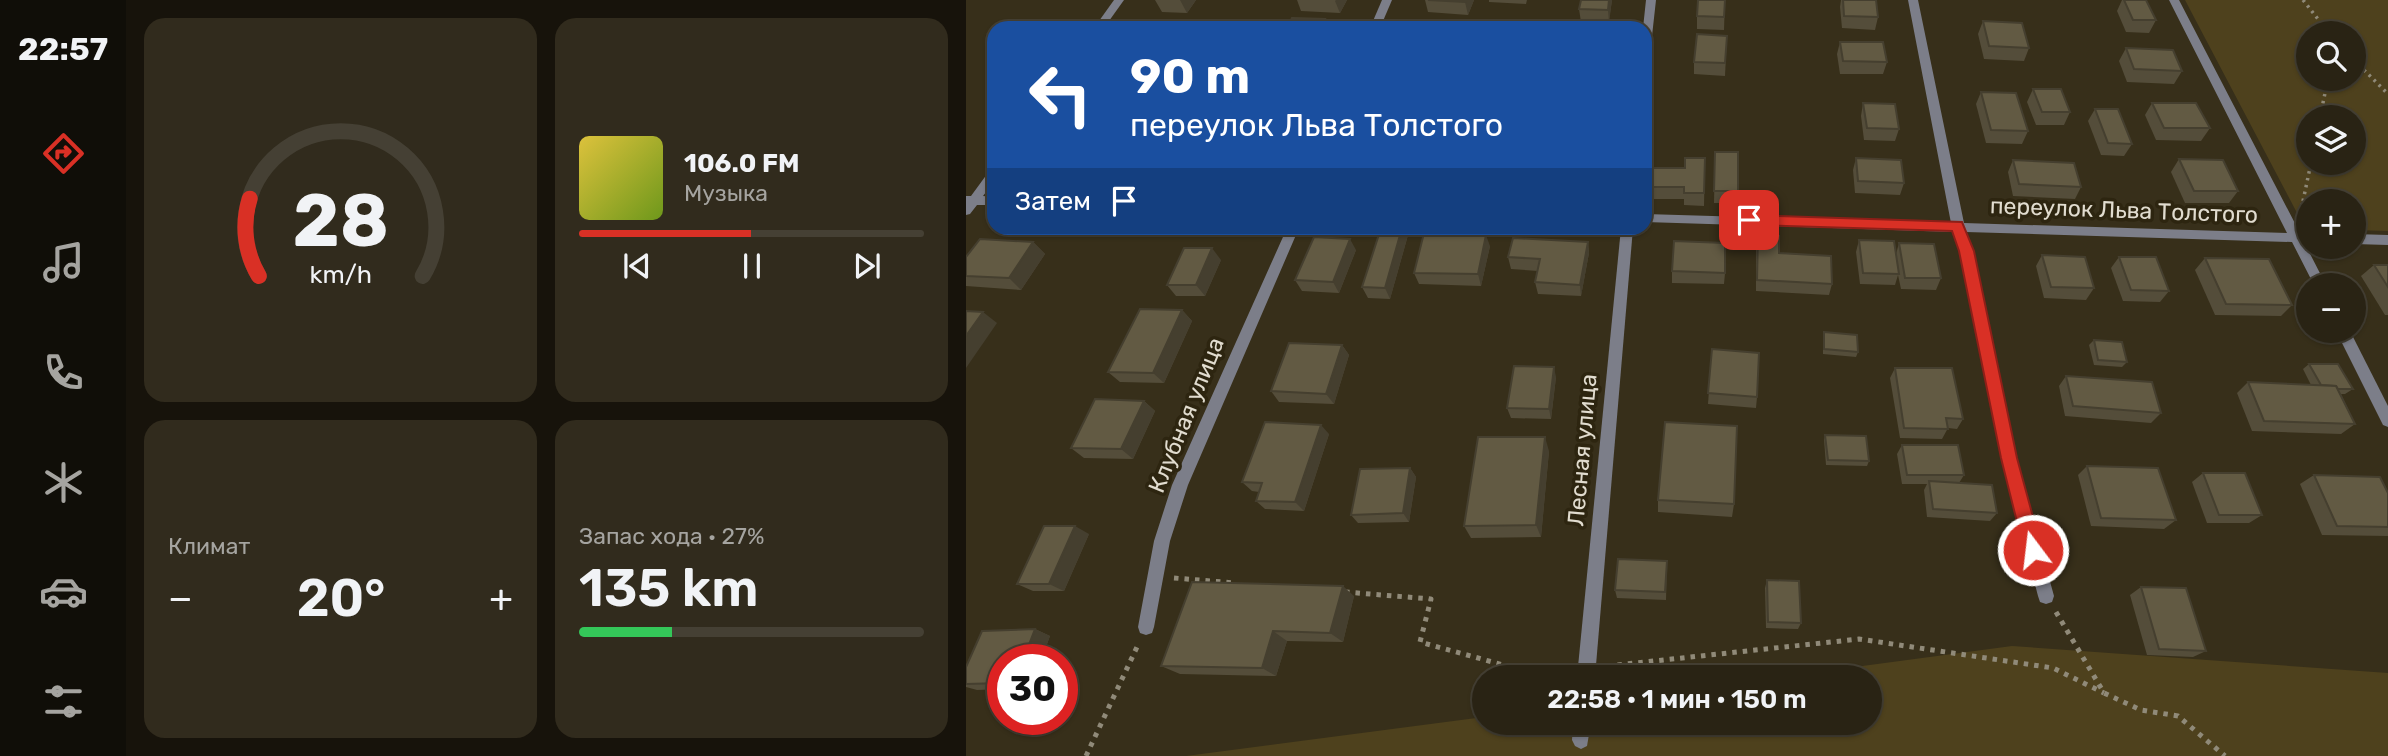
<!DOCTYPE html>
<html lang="ru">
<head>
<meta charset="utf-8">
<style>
	:root { --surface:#292314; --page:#312b1d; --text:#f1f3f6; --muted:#a5a4a0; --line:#454034; --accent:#d93025 }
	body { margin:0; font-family:Rubik,sans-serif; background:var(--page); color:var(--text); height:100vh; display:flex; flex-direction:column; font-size:26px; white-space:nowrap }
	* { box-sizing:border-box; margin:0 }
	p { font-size:23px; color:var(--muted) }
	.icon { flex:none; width:38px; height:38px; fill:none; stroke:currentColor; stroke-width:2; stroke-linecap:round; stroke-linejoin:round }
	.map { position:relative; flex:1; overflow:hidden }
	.side { display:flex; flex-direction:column; gap:18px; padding:18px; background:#17130b; width:840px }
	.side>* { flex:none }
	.banner { position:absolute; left:21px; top:21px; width:665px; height:214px; border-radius:21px; box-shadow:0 2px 5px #0004,0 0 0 2px var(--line); background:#1a4fa0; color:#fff; overflow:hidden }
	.controls { position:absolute; left:1330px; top:21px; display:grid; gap:14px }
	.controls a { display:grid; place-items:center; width:70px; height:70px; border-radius:50%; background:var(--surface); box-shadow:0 2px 5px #0004,0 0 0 2px var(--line); font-size:35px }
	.speed { position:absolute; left:21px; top:644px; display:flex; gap:14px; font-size:35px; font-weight:700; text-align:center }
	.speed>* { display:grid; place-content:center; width:91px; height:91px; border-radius:50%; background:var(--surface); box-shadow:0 2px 5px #0004,0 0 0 2px var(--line); line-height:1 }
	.speed .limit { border:10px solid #d22; background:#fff; color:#111 }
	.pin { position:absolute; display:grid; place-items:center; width:60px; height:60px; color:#fff; margin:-30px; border-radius:14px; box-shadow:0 4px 10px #0006 }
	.me { position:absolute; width:77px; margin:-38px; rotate:345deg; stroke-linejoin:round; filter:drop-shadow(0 0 5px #0008) }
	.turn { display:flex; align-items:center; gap:24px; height:147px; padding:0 28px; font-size:32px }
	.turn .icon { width:91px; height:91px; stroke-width:2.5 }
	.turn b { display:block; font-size:49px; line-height:60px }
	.then { display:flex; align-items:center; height:66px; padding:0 28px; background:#0003; gap:14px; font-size:26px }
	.big { font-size:52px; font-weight:600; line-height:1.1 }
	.side .tile { flex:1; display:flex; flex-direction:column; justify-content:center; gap:10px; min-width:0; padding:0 24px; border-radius:21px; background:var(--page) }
	.side .dial { align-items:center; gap:0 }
	.dial svg { height:182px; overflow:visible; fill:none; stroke:var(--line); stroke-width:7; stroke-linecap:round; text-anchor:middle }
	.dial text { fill:var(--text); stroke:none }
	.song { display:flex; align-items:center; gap:21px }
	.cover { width:84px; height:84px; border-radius:10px; background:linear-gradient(135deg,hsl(50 70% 55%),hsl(80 70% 35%)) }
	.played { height:7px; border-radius:4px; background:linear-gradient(90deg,var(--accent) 50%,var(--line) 50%) }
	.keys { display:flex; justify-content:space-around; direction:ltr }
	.heat { display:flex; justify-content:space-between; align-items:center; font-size:38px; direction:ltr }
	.charge { height:10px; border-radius:5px; background:linear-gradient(90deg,#34c759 27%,var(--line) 0) }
	.side .tiles { flex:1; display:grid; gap:18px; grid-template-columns:repeat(2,1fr) }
	.trip { position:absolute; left:506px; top:665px; width:410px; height:70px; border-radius:35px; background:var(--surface); box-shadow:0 2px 5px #0004,0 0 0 2px var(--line); font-weight:600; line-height:70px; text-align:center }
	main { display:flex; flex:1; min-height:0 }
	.tab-bar { display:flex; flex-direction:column; width:126px; justify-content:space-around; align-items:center; background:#100e08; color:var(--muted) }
	.tab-bar .icon { width:49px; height:49px }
	.tab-bar .selected { color:var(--accent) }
	.tab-bar b { font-size:32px; color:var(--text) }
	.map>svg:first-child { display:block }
	.green { fill:#4e411d; fill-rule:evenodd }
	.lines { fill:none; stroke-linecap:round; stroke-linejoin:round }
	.path-far2 { stroke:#908a79; stroke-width:3.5; stroke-dasharray:2.5 4.5; stroke-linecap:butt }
	.path-far1 { stroke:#908a79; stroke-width:4.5; stroke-dasharray:3.5 5; stroke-linecap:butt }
	.path { stroke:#908a79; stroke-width:5; stroke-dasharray:4.5 6; stroke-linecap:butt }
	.street { fill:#7c7e89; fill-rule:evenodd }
	.wall { fill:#544d3a }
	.shaded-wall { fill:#453f2f }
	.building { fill:#625a43; stroke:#453f2f; stroke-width:2 }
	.route { fill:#d93025; stroke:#8d1f18; stroke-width:2 }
	.labels { text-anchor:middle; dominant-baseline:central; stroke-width:7; stroke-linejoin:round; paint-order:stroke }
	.street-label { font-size:23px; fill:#e1dccf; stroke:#2d2510 }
</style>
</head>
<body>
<main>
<nav class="tab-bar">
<b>22:57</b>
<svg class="icon selected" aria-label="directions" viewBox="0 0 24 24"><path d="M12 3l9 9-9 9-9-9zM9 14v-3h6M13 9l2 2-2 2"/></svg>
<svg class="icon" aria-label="music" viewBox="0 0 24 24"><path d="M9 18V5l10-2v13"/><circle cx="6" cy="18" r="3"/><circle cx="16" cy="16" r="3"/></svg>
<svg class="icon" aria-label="phone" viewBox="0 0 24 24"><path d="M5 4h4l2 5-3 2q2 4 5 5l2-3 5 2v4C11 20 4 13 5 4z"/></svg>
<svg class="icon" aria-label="climate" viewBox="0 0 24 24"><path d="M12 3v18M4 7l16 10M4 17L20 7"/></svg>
<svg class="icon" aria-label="car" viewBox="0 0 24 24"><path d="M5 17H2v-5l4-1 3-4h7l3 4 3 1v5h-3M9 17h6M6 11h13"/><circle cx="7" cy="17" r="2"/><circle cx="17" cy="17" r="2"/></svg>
<svg class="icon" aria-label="filters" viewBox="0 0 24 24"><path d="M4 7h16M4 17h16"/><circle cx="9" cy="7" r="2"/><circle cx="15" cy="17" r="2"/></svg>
</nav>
<section class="side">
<div class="tiles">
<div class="tile dial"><svg viewBox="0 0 100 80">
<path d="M14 69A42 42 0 1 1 86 69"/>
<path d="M14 69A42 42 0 0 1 10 35" stroke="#d93025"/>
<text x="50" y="56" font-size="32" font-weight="700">28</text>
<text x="50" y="72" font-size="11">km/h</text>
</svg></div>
<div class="tile">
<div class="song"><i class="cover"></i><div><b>106.0 FM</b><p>Музыка</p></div></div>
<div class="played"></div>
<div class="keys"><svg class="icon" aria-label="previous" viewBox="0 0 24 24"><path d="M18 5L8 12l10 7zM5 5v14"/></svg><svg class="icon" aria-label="pause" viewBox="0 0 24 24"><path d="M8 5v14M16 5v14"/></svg><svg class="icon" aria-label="next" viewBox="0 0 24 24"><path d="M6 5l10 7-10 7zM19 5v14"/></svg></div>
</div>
<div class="tile"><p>Климат</p>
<div class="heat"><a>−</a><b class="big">20°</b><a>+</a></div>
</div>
<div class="tile"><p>Запас хода · 27%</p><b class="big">135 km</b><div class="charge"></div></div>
</div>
</section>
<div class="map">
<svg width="1422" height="756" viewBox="0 0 1422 756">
	<rect width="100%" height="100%" fill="#372f1a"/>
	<!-- green -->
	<g class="green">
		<path d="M 1219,0 L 1422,0 L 1422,231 L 1388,230 L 1388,201 L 1342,201 L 1342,228 L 1339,228 ZM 1342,33 L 1388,33 L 1388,79 L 1342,79 ZM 1342,117 L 1388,117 L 1388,163 L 1342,163 Z"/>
		<path d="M 1046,646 L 1422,673 L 1422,756 L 220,756 L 518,717 L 518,723 L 903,723 L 903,677 L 814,677 Z"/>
	</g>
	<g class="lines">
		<!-- path-far2 -->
		<g class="path-far2">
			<path d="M 1337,0 L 1363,33"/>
			<path d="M 1388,60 L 1422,94"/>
			<path d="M 1354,117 L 1362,79"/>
			<path d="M 1337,201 L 1345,163"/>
		</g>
		<!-- path-far1 -->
		<path class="path-far1" d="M 1336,207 L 1338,200"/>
		<!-- path -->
		<g class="path">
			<path d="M 208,578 L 269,583"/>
			<path d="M 379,592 L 465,599 L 454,642 L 570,674 L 597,671"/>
			<path d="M 1090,612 L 1138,693 L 1175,710 L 1212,716 L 1259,756"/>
			<path d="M 641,666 L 893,639 L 1087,668 L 1138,693"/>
			<path d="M 120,756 L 171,647"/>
		</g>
		<!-- street -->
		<g class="street">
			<path d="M 148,0 L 158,0 L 138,28 L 128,28 Z"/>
			<path d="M 416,0 L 426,0 L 414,28 L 404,28 Z"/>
			<path d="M 680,0 L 690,0 L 684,54 L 679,57 L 679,28 L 677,28 Z"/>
			<path d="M 942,0 L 952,0 L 998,223 L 1321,233 L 1203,0 L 1213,0 L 1334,233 L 1342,233 L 1342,243 L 1338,242 L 1360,285 L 1348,285 L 1326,242 L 1000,232 L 1007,251 L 1050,458 L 1088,596 L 1086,602 L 1080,604 L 1074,602 L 1072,596 L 1036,458 L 995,251 L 988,232 L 679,222 L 679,214 L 985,223 Z"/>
			<path d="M 28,169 L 28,182 L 17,196 L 28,197 L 28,205 L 11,205 L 4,214 L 0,215 L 0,196 L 5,196 L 24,170 Z"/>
			<path d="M 321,228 L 333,228 L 222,485 L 204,541 L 188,627 L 186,633 L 180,635 L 174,633 L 172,627 L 188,541 L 206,485 Z"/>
			<path d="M 655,228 L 667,228 L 629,677 L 611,677 Z"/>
			<path d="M 1388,234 L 1422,235 L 1422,245 L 1388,244 Z"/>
			<path d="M 1370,331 L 1384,331 L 1422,406 L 1422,427 L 1417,425 Z"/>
			<path d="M 607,723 L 625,723 L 621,746 L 615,749 L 609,746 L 606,740 Z"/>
		</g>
	</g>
	<!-- wall -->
	<g class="wall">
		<path d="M 189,0 L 230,0 L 221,13 L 196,12 Z"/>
		<path d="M 331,0 L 381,0 L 374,13 L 335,11 Z"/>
		<path d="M 459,0 L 508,0 L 502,15 L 462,12 Z"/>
		<path d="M 523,0 L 561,0 L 560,4 L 523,2 Z"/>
		<path d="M 646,0 L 643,20 L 656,21 L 657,28 L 635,28 L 636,22 L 615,22 L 613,9 Z"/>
		<path d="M 759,0 L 758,30 L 731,29 L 731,16 Z"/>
		<path d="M 875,0 L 910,0 L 912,17 L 909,30 L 876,28 L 874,7 Z"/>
		<path d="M 1156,0 L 1180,0 L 1190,20 L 1183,33 L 1160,32 L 1151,11 Z"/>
		<path d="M 1017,21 L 1063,48 L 1058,61 L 1018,59 L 1012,34 Z"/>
		<path d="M 761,36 L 759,76 L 728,74 L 728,62 Z"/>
		<path d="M 874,42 L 921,62 L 917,74 L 874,74 L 871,54 Z"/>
		<path d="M 1160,48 L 1216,71 L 1208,84 L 1161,82 L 1153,61 Z"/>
		<path d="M 1067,89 L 1104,112 L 1098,125 L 1070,125 L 1061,102 Z"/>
		<path d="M 1015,92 L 1062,131 L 1056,144 L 1020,143 L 1010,104 Z"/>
		<path d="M 897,103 L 933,129 L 929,141 L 898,140 L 895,116 Z"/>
		<path d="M 1186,103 L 1244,128 L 1235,141 L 1190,140 L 1179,115 Z"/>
		<path d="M 1129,109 L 1166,144 L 1158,156 L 1135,155 L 1122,121 Z"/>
		<path d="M 749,152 L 772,191 L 771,203 L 748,203 Z"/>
		<path d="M 739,158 L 738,206 L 718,205 L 718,199 L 687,199 L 686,187 Z"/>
		<path d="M 890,158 L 938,183 L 934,195 L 889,193 L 887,170 Z"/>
		<path d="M 1213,159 L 1272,191 L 1263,203 L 1219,203 L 1205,172 Z"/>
		<path d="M 1047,160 L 1115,187 L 1109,199 L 1047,196 L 1042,172 Z"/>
		<path d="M 415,228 L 444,228 L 424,299 L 402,298 L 396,287 Z"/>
		<path d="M 792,234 L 813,253 L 866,284 L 863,295 L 790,291 L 790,246 Z"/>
		<path d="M 893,240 L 930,254 L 933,243 L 975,278 L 970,290 L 935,289 L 932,275 L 929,285 L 894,284 L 890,252 Z"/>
		<path d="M 67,242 L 79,254 L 55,290 L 0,286 L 0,257 Z"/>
		<path d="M 622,242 L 623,253 L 615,296 L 572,294 L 569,282 L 572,271 L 545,269 L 542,257 Z"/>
		<path d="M 524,246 L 515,286 L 453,284 L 448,273 Z"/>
		<path d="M 390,250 L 373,293 L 336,291 L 329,280 Z"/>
		<path d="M 1076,255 L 1128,288 L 1120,300 L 1078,298 L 1070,266 Z"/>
		<path d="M 1153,257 L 1203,291 L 1194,302 L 1157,301 L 1145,268 Z"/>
		<path d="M 1239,258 L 1326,305 L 1315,316 L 1249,315 L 1229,270 Z"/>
		<path d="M 255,260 L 239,296 L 210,296 L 201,285 Z"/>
		<path d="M 1408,265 L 1422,265 L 1422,315 L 1419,315 L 1395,276 Z"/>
		<path d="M 706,271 L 759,273 L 758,284 L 706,283 Z"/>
		<path d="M 216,310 L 226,321 L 198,383 L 154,382 L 142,372 Z"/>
		<path d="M 858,332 L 892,352 L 890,357 L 857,354 L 857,338 Z"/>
		<path d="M 1128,340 L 1161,362 L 1156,367 L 1128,365 L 1123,345 Z"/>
		<path d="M 376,345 L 383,355 L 368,404 L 313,402 L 305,391 Z"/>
		<path d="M 746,349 L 791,397 L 790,408 L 742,404 Z"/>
		<path d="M 1343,364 L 1387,389 L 1379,394 L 1375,394 L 1389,424 L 1375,434 L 1286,431 L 1271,393 L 1282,382 L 1345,385 L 1337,369 Z"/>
		<path d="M 929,368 L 997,419 L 991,429 L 982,428 L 976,439 L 934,438 L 924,378 Z"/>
		<path d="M 1100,376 L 1195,413 L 1185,423 L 1099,416 L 1093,386 Z"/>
		<path d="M 590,377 L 585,419 L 545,418 L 541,408 Z"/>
		<path d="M 178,401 L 189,411 L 167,459 L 118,458 L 105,448 Z"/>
		<path d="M 363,434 L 338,511 L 299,509 L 290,501 L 293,492 L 286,491 L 276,482 Z"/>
		<path d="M 859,435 L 903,461 L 901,466 L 860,465 L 858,440 Z"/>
		<path d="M 936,445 L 998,475 L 993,483 L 1031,513 L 1024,521 L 961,517 L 958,490 L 961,484 L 936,484 L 931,454 Z"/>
		<path d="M 583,451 L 575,537 L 505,538 L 498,526 Z"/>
		<path d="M 1121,466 L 1210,520 L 1198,529 L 1125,526 L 1112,475 Z"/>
		<path d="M 444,468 L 450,477 L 443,522 L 392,523 L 385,515 Z"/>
		<path d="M 1237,473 L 1296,515 L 1283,523 L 1241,523 L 1226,482 Z"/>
		<path d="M 1348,475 L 1422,493 L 1422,536 L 1356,535 L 1334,484 Z"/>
		<path d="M 692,500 L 768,504 L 766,517 L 692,512 Z"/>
		<path d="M 123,534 L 98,591 L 67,591 L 51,584 Z"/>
		<path d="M 701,561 L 700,600 L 651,598 L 649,590 Z"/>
		<path d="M 801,580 L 835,623 L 832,629 L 800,628 L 799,588 Z"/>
		<path d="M 1175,587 L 1240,651 L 1227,657 L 1181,655 L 1164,595 Z"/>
		<path d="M 388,596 L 377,642 L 321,641 L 310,676 L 214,674 L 195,666 Z"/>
		<path d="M 69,629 L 84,636 L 75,660 L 37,660 L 37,689 L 11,690 L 0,687 L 0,667 Z"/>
	</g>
	<!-- shaded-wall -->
	<g class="shaded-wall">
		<path d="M 214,0 L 230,0 L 221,13 Z"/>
		<path d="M 370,0 L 381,0 L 374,13 L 369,1 Z"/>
		<path d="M 500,0 L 508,0 L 502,15 L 499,2 Z"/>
		<path d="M 643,0 L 646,0 L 643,23 L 642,10 Z"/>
		<path d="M 359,19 L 363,28 L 355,28 Z"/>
		<path d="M 436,228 L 444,228 L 424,299 L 419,288 Z"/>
		<path d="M 520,235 L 524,246 L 515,286 L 512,274 Z"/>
		<path d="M 384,239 L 390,250 L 373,293 L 367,282 Z"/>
		<path d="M 67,242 L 79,254 L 55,290 L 43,278 Z"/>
		<path d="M 622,242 L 623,253 L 615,296 L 614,285 Z"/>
		<path d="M 246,248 L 255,260 L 239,296 L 230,285 Z"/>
		<path d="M 216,310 L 226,321 L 198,383 L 187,373 Z"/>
		<path d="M 17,312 L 31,323 L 0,368 L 0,336 Z"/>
		<path d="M 376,345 L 383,355 L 368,404 L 360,394 Z"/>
		<path d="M 588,367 L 590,377 L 585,419 L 583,409 Z"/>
		<path d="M 178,401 L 189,411 L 167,459 L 155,449 Z"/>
		<path d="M 355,425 L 363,434 L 338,511 L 329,502 Z"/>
		<path d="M 579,437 L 583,451 L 575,537 L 570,525 Z"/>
		<path d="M 444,468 L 450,477 L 443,522 L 437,513 Z"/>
		<path d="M 109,526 L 123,534 L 98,591 L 83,584 Z"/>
		<path d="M 377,586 L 388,596 L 377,642 L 364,633 Z"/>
		<path d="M 69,629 L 84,636 L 75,660 L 57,660 Z"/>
		<path d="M 307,631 L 321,641 L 310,676 L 296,668 Z"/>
	</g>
	<!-- building -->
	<g class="building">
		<path d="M 462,0 L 500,0 L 499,2 Z"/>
		<path d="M 615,0 L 643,0 L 642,10 L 613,9 Z"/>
		<path d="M 732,0 L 759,0 L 758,17 L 731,16 Z"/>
		<path d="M 877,0 L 910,0 L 912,17 L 878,16 Z"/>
		<path d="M 1158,0 L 1180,0 L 1190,20 L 1167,20 Z"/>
		<path d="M 326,18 L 359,19 L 355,28 L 321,28 Z"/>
		<path d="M 636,20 L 656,21 L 655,28 L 635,28 Z"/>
		<path d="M 1017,21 L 1056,23 L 1063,48 L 1023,46 Z"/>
		<path d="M 453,23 L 492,24 L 490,28 L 451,28 Z"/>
		<path d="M 166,24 L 210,26 L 209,28 L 164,28 Z"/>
		<path d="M 731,34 L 761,36 L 759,63 L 728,62 Z"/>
		<path d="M 874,42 L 917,42 L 921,62 L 877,61 Z"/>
		<path d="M 1160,48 L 1207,50 L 1216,71 L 1168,69 Z"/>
		<path d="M 1067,89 L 1095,89 L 1104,112 L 1076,112 Z"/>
		<path d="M 1015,92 L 1050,93 L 1062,131 L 1025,130 Z"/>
		<path d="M 897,103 L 929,104 L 933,129 L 901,128 Z"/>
		<path d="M 1186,103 L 1230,103 L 1244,128 L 1198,128 Z"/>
		<path d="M 1129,109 L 1152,109 L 1166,144 L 1142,143 Z"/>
		<path d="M 749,152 L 772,152 L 772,191 L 748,191 Z"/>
		<path d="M 719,158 L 739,158 L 738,193 L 718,193 L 718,187 L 686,187 L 687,168 L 719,168 Z"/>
		<path d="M 890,158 L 935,160 L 938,183 L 892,181 Z"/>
		<path d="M 1213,159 L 1257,160 L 1272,191 L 1228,191 Z"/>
		<path d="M 1047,160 L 1108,163 L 1115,187 L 1053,184 Z"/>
		<path d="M 415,228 L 436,228 L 419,288 L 396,287 Z"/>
		<path d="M 458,233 L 520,235 L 512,274 L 448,273 Z"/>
		<path d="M 792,234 L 813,236 L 813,253 L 865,256 L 866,284 L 791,280 Z"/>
		<path d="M 348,237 L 384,239 L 367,282 L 329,280 Z"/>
		<path d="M 547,238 L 622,242 L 614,285 L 569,282 L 574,259 L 542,257 Z"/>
		<path d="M 14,239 L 67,242 L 43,278 L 0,276 L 0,257 Z"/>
		<path d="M 893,240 L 928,241 L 933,274 L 897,273 Z"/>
		<path d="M 708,241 L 759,243 L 759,273 L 706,271 Z"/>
		<path d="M 933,243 L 968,244 L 975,278 L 939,278 Z"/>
		<path d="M 218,248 L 246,248 L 230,285 L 201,285 Z"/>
		<path d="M 1076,255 L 1119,257 L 1128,288 L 1085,287 Z"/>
		<path d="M 1153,257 L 1190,257 L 1203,291 L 1165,290 Z"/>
		<path d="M 1239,258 L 1303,259 L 1326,305 L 1260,304 Z"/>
		<path d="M 1408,265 L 1422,265 L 1422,287 Z"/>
		<path d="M 174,309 L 216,310 L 187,373 L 142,372 Z"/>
		<path d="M 0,311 L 17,312 L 0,336 Z"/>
		<path d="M 858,332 L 891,335 L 892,352 L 858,349 Z"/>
		<path d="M 1128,340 L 1156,342 L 1161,362 L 1132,360 Z"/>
		<path d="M 323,343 L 376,345 L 360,394 L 305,391 Z"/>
		<path d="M 746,349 L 793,353 L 791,397 L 742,393 Z"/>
		<path d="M 1343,364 L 1372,364 L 1387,389 L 1372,389 L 1370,386 L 1355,385 Z"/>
		<path d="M 548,366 L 588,367 L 583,409 L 541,408 Z"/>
		<path d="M 929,368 L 986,368 L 997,419 L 980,418 L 982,429 L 938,428 Z"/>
		<path d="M 1100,376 L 1186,382 L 1195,413 L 1107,406 Z"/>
		<path d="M 1282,382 L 1370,386 L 1389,424 L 1298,421 Z"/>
		<path d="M 129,399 L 178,401 L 155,449 L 105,448 Z"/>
		<path d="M 299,422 L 355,425 L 329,502 L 290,501 L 296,483 L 276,482 Z"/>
		<path d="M 699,422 L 771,426 L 768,504 L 692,500 Z"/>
		<path d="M 859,435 L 900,436 L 903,461 L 862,460 Z"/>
		<path d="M 512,437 L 579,437 L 570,525 L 498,526 Z"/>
		<path d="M 936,445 L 992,445 L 998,475 L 941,475 Z"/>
		<path d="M 1121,466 L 1192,468 L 1210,520 L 1135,518 Z"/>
		<path d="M 444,468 L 437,513 L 385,515 L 394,469 Z"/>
		<path d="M 1237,473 L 1279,473 L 1296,515 L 1253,515 Z"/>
		<path d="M 1348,475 L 1414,477 L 1422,493 L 1422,527 L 1371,526 Z"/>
		<path d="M 963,481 L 1026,485 L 1031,513 L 967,509 Z"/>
		<path d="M 78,526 L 109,526 L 83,584 L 51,584 Z"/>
		<path d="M 652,559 L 701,561 L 699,592 L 649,590 Z"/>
		<path d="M 801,580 L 833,581 L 835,623 L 802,622 Z"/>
		<path d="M 226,582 L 377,586 L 364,633 L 307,631 L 296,668 L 195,666 Z"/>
		<path d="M 1175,587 L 1220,588 L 1240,651 L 1193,649 Z"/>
		<path d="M 69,629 L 57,660 L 37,660 L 37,683 L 0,684 L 0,667 L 16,631 Z"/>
	</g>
	<!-- route -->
	<path class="route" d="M 783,215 L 996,222 L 1008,251 L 1051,458 L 1076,550 L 1074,556 L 1067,558 L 1061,556 L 1058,550 L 1035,458 L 993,251 L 986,231 L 783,225 L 776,220 Z"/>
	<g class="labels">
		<!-- street labels -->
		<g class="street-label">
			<text transform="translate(1158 210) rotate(2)">переулок Льва Толстого</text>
			<text transform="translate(220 415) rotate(-68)">Клубная улица</text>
			<text transform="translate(616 450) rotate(-85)">Лесная улица</text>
		</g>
	</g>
</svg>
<div class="controls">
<a><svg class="icon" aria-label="search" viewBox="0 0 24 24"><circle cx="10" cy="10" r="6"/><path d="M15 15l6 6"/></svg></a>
<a><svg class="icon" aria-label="layers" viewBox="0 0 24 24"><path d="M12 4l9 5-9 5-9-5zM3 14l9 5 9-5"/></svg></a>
<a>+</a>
<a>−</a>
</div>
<div class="speed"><div class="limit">30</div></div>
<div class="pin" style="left:783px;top:220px;background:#d93025"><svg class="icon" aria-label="arrive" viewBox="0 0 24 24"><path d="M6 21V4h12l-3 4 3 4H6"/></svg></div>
<svg class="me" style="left:1067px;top:550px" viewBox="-20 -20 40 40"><circle r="17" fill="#d93025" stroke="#fff" stroke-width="3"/><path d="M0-11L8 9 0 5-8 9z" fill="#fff"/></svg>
<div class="trip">22:58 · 1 мин · 150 m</div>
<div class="banner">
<div class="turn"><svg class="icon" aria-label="left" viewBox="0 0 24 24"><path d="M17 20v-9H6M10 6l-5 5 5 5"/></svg><div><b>90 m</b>переулок Льва Толстого</div></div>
<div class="then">Затем<svg class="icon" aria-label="arrive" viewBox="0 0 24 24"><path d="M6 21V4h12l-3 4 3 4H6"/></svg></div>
</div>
</div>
</main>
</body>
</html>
